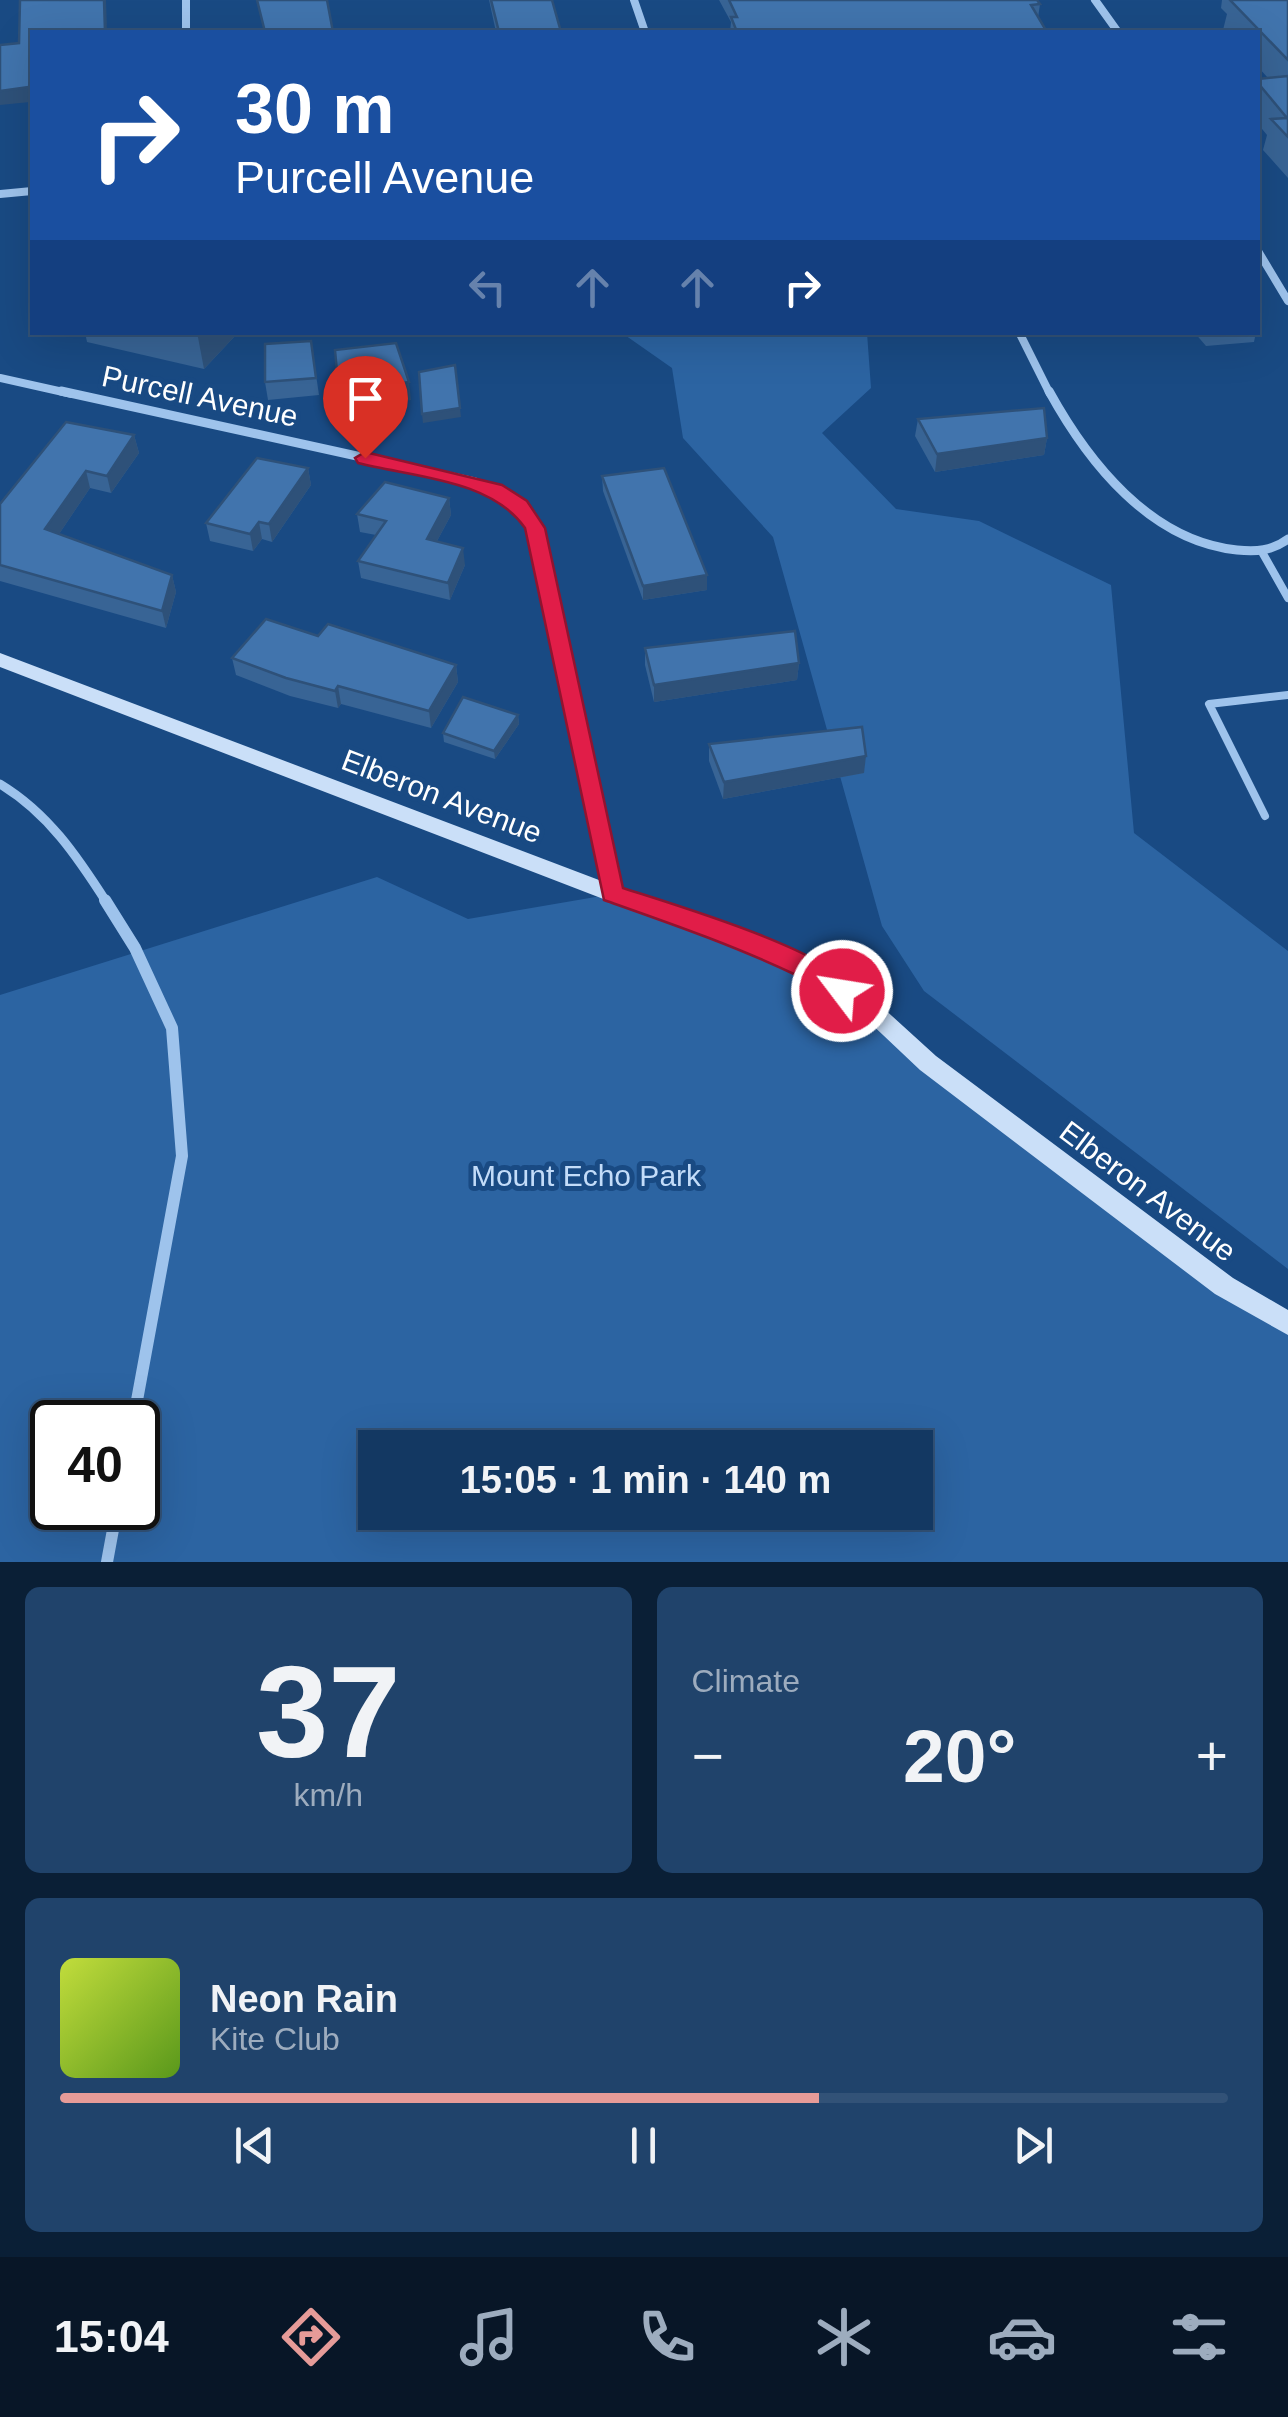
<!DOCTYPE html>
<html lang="en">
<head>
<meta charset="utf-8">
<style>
	:root { --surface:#133862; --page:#20436b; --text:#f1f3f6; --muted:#9dacbe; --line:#325277; --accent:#e69b98 }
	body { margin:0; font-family:Helvetica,sans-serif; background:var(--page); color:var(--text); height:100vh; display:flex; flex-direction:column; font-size:38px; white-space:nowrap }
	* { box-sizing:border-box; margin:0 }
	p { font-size:32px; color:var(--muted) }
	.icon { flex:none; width:55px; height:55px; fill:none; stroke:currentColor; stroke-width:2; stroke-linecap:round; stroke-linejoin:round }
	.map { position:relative; height:1562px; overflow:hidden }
	.panel { display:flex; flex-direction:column; gap:25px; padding:25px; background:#0a1f36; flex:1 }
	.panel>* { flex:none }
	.banner { position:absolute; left:30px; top:30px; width:1230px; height:305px; border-radius:0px; box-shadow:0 10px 40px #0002,0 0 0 2px var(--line); background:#1a4fa0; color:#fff; overflow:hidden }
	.speed { position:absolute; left:30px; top:1400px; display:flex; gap:20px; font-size:50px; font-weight:700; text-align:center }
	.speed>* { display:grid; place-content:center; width:130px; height:130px; border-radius:50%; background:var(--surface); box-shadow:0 10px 40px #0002,0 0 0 2px var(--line); line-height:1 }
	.speed .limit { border:5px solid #111; border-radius:15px; background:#fff; color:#111 }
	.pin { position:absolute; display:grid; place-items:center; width:85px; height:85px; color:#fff; margin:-102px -42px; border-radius:50% 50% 50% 0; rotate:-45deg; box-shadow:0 0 10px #0007 }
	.pin .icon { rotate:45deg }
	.me { position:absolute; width:110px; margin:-55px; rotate:301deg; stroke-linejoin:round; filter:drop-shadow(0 0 8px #0008) }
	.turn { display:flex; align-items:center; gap:35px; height:210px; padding:0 40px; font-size:45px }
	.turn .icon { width:130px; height:130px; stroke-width:2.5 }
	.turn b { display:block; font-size:70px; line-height:85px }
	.lanes { display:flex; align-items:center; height:95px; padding:0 40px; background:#0003; justify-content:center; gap:50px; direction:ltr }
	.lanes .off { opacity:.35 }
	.big { font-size:75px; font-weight:700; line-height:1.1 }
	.panel .tile { flex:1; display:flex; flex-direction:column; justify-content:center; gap:15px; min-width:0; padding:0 35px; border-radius:15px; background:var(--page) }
	.panel .dial { align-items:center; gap:0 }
	.dial b { font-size:130px; line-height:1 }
	.song { display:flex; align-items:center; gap:30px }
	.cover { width:120px; height:120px; border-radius:15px; background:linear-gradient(135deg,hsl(70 70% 55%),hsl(90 70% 35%)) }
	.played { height:10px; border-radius:5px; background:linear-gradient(90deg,var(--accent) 65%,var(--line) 65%) }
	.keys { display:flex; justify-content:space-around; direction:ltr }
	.heat { display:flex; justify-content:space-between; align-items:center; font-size:55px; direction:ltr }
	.panel .tiles { flex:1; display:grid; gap:25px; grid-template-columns:1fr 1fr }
	.tile:last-child { grid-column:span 2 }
	.trip { position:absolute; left:358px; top:1430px; width:575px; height:100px; border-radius:0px; background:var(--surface); box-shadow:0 10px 40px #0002,0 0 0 2px var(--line); font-weight:700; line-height:100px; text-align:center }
	.dock { display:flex; height:160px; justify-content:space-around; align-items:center; background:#081627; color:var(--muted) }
	.dock .icon { width:70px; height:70px }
	.dock .current { color:var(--accent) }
	.dock b { font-size:45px; color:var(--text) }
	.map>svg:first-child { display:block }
	.green { fill:#2c64a2; fill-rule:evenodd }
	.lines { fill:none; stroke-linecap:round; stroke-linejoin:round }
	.lane { stroke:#9ec3ec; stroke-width:8 }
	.street-far2 { stroke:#9ec3ec; stroke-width:8 }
	.street-far1 { stroke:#9ec3ec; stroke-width:9 }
	.street { stroke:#9ec3ec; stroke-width:12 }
	.secondary { fill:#cadff8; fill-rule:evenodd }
	.wall { fill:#386495 }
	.shaded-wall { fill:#2e5179 }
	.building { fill:#4174ad; stroke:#2e5179; stroke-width:2.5 }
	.route { fill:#e11d48; stroke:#92132f; stroke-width:2.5 }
	.labels { text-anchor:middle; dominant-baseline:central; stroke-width:10; stroke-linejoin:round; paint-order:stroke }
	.street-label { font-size:30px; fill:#fff; stroke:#194a83 }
	.park-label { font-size:30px; fill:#c3dcf9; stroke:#194a83 }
</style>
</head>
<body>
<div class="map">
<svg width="1288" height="1562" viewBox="0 0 1288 1562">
	<rect width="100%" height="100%" fill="#194a83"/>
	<!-- green -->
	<g class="green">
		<path d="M 622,333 L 867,333 L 871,388 L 822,433 L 896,509 L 979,521 L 1111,585 L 1134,833 L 1288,951 L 1288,1269 L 924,991 L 882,926 L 773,537 L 683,438 L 672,368 Z"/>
		<path d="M 377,877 L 468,919 L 613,894 L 811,971 L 1288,1323 L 1288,1562 L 0,1562 L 0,995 ZM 52,1422 L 138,1422 L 138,1508 L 52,1508 ZM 375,1448 L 915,1448 L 915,1512 L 375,1512 Z"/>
	</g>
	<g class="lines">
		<!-- lane -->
		<g class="lane">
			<path d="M 1262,552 L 1288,598"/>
			<path d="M 1265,816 L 1209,704 L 1288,695"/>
		</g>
		<!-- street-far2 -->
		<g class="street-far2">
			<path d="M 186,0 L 186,32"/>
			<path d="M 634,0 L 645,32"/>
			<path d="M 1095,0 L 1118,32"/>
			<path d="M 0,194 L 32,191"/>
			<path d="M 1258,251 L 1288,301"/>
			<path d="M 1019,332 L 1050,394"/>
			<path d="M 0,378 L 72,394"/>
		</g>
		<!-- street-far1 -->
		<g class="street-far1">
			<path d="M 61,391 L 475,482 L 520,506 L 535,528 L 613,894"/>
			<path d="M 1049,391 C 1088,462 1150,541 1237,550 C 1256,552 1272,551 1288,539"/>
			<path d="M 0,784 C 48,813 77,856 107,903"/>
		</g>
		<!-- street -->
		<g class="street">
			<path d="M 105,900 L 135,948 L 172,1028 L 182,1156 L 133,1422"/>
			<path d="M 107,1562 L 117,1508"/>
		</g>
		<!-- secondary -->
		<path class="secondary" d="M 0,653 L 620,888 L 752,933 L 819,965 L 881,1006 L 936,1056 L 1233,1278 L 1288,1310 L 1288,1335 L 1215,1294 L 920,1070 L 865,1018 L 803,977 L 736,945 L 606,900 L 0,667 Z"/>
	</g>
	<!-- wall -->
	<g class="wall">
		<path d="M 489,0 L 552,0 L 561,32 L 496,32 Z"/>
		<path d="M 719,0 L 1037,0 L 1040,4 L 1038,18 L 1047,32 L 730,32 L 731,22 Z"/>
		<path d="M 1222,0 L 1288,0 L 1288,178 L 1263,150 L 1267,135 L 1258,124 L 1258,79 L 1268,78 L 1258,67 L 1258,32 L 1225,32 L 1223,30 L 1227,14 L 1221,8 Z"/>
		<path d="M 85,332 L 233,332 L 234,337 L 204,369 L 87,342 Z"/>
		<path d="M 1194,332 L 1256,332 L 1254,342 L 1206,346 Z"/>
		<path d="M 311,341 L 319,395 L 268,400 L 265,382 Z"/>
		<path d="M 918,419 L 1047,438 L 1044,455 L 935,472 L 915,436 Z"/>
		<path d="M 134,435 L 139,453 L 111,493 L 90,488 L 59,534 L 172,575 L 176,592 L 166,628 L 0,581 L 0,504 Z"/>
		<path d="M 308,468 L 311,485 L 272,542 L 262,539 L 253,551 L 210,541 L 206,523 Z"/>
		<path d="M 602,476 L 707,590 L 643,600 L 603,491 Z"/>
		<path d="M 449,498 L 451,515 L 437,541 L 465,565 L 450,600 L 361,578 L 358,561 L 376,535 L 360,532 L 357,514 Z"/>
		<path d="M 318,636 L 456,665 L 458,682 L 431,728 L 341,704 L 338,708 L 290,696 L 236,675 L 232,658 Z"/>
		<path d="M 645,648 L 799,663 L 797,680 L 654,702 L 645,665 Z"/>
		<path d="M 518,715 L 519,724 L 495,759 L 444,742 L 443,733 Z"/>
		<path d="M 709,744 L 864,773 L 723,799 L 709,761 Z"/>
	</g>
	<!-- shaded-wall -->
	<g class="shaded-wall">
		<path d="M 104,0 L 106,0 L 107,32 L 98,32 Z"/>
		<path d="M 29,87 L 32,98 L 32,113 L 30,102 L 0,105 L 0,91 Z"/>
		<path d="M 197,332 L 233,332 L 234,337 L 204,369 Z"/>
		<path d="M 409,382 L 411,400 L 342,410 L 339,393 Z"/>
		<path d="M 460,408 L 461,417 L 423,423 L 422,414 Z"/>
		<path d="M 134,435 L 139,453 L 111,493 L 107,476 Z"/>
		<path d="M 1047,438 L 1044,455 L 935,472 L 937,454 Z"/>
		<path d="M 308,468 L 311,485 L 272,542 L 269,524 Z"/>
		<path d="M 86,471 L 90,488 L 51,546 L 45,529 Z"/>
		<path d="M 449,498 L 451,515 L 429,556 L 427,539 Z"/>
		<path d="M 259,522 L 262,539 L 253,551 L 250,534 Z"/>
		<path d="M 463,548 L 465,565 L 450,600 L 448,583 Z"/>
		<path d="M 172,575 L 176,592 L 166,628 L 162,611 Z"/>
		<path d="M 707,575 L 707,590 L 643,600 L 643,586 Z"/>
		<path d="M 799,663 L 797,680 L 654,702 L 654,685 Z"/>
		<path d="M 456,665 L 458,682 L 431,728 L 429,711 Z"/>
		<path d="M 338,686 L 341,704 L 338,708 L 335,691 Z"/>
		<path d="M 518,715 L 519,724 L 495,759 L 494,751 Z"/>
		<path d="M 866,756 L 864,773 L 723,799 L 724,782 Z"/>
	</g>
	<!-- building -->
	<g class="building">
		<path d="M 20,0 L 104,0 L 105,32 L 32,32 L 32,98 L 29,98 L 29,87 L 0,91 L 0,45 L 19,43 Z"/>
		<path d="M 257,0 L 327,0 L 333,32 L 265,32 Z"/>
		<path d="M 491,0 L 552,0 L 561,32 L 499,32 Z"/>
		<path d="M 729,0 L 1037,0 L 1040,4 L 1031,5 L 1047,32 L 990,32 L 989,30 L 962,32 L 737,32 L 731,17 L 737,17 Z"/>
		<path d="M 1230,0 L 1288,0 L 1288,60 Z"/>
		<path d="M 1288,76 L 1288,137 L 1271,119 L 1287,118 L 1258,83 L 1258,79 Z"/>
		<path d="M 311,341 L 316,378 L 265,382 L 265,344 Z"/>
		<path d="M 396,343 L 409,382 L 339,393 L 335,350 Z"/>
		<path d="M 455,365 L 460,408 L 422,414 L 419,372 Z"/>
		<path d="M 1044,408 L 1047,438 L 937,454 L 918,419 Z"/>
		<path d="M 66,422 L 134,435 L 107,476 L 86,471 L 45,529 L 172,575 L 162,611 L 0,565 L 0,504 Z"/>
		<path d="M 257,458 L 308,468 L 269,524 L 259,522 L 250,534 L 206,523 Z"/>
		<path d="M 664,468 L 707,575 L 643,586 L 602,476 Z"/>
		<path d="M 385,482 L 449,498 L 427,539 L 463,548 L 448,583 L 358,561 L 386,521 L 357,514 Z"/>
		<path d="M 266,619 L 318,636 L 328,624 L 456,665 L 429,711 L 338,686 L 335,691 L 286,678 L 232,658 Z"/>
		<path d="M 795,631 L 799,663 L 654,685 L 645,648 Z"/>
		<path d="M 463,697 L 518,715 L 494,751 L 443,733 Z"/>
		<path d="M 862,727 L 866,756 L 724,782 L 709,744 Z"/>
	</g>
	<!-- route -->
	<path class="route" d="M 365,452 L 502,485 L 527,501 L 545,528 L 623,888 C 669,903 835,952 855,991 L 851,998 C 831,1005 813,983 796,975 C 733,945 669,923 604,900 L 525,528 C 491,479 413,477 358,463 L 355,458 Z"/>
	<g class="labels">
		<!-- street labels -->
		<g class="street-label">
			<text transform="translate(200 396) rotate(12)">Purcell Avenue</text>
			<text transform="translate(442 796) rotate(21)">Elberon Avenue</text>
			<text transform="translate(1148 1191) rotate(37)">Elberon Avenue</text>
		</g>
		<!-- park labels -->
		<g class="park-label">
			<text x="586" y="1175">Mount Echo Park</text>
		</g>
	</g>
</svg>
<div class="speed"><div class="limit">40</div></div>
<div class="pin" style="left:365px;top:458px;background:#d93025"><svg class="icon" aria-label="arrive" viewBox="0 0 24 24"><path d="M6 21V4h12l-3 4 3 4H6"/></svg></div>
<svg class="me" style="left:842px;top:991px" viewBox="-20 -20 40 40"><circle r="17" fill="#e11d48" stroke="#fff" stroke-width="3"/><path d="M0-11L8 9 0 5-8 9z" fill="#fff"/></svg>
<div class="trip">15:05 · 1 min · 140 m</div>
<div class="banner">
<div class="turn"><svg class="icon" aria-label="right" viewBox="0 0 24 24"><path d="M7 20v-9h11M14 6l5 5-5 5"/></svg><div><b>30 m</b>Purcell Avenue</div></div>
<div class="lanes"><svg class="icon off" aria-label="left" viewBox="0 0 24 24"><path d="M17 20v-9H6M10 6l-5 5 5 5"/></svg><svg class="icon off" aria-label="ahead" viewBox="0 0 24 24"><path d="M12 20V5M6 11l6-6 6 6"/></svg><svg class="icon off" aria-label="ahead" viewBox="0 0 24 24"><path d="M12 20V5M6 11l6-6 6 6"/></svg><svg class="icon" aria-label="right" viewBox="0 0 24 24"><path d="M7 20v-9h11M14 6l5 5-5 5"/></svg></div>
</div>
</div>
<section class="panel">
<div class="tiles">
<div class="tile dial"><b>37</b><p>km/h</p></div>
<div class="tile"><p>Climate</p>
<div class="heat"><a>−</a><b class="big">20°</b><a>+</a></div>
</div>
<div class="tile">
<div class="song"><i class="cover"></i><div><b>Neon Rain</b><p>Kite Club</p></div></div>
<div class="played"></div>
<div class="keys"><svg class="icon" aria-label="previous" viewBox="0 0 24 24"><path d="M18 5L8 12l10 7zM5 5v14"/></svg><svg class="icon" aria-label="pause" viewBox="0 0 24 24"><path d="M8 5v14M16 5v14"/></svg><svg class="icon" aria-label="next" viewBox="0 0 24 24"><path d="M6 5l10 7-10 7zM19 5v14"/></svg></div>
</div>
</div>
</section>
<nav class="dock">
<b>15:04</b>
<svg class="icon current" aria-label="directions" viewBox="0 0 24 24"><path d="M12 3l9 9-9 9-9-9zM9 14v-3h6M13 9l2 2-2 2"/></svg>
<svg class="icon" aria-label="music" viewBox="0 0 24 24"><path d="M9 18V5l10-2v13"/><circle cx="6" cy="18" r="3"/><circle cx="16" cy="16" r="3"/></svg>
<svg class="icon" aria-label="phone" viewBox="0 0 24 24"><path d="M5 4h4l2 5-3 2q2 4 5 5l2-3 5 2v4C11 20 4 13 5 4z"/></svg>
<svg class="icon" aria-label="climate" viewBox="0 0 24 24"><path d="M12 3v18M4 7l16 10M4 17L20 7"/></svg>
<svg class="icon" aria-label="car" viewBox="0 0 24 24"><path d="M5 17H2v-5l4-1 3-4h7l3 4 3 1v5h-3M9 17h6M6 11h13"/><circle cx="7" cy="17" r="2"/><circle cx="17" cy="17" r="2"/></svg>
<svg class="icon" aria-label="filters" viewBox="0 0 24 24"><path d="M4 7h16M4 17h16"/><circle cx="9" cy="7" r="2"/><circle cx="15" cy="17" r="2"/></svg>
</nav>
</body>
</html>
